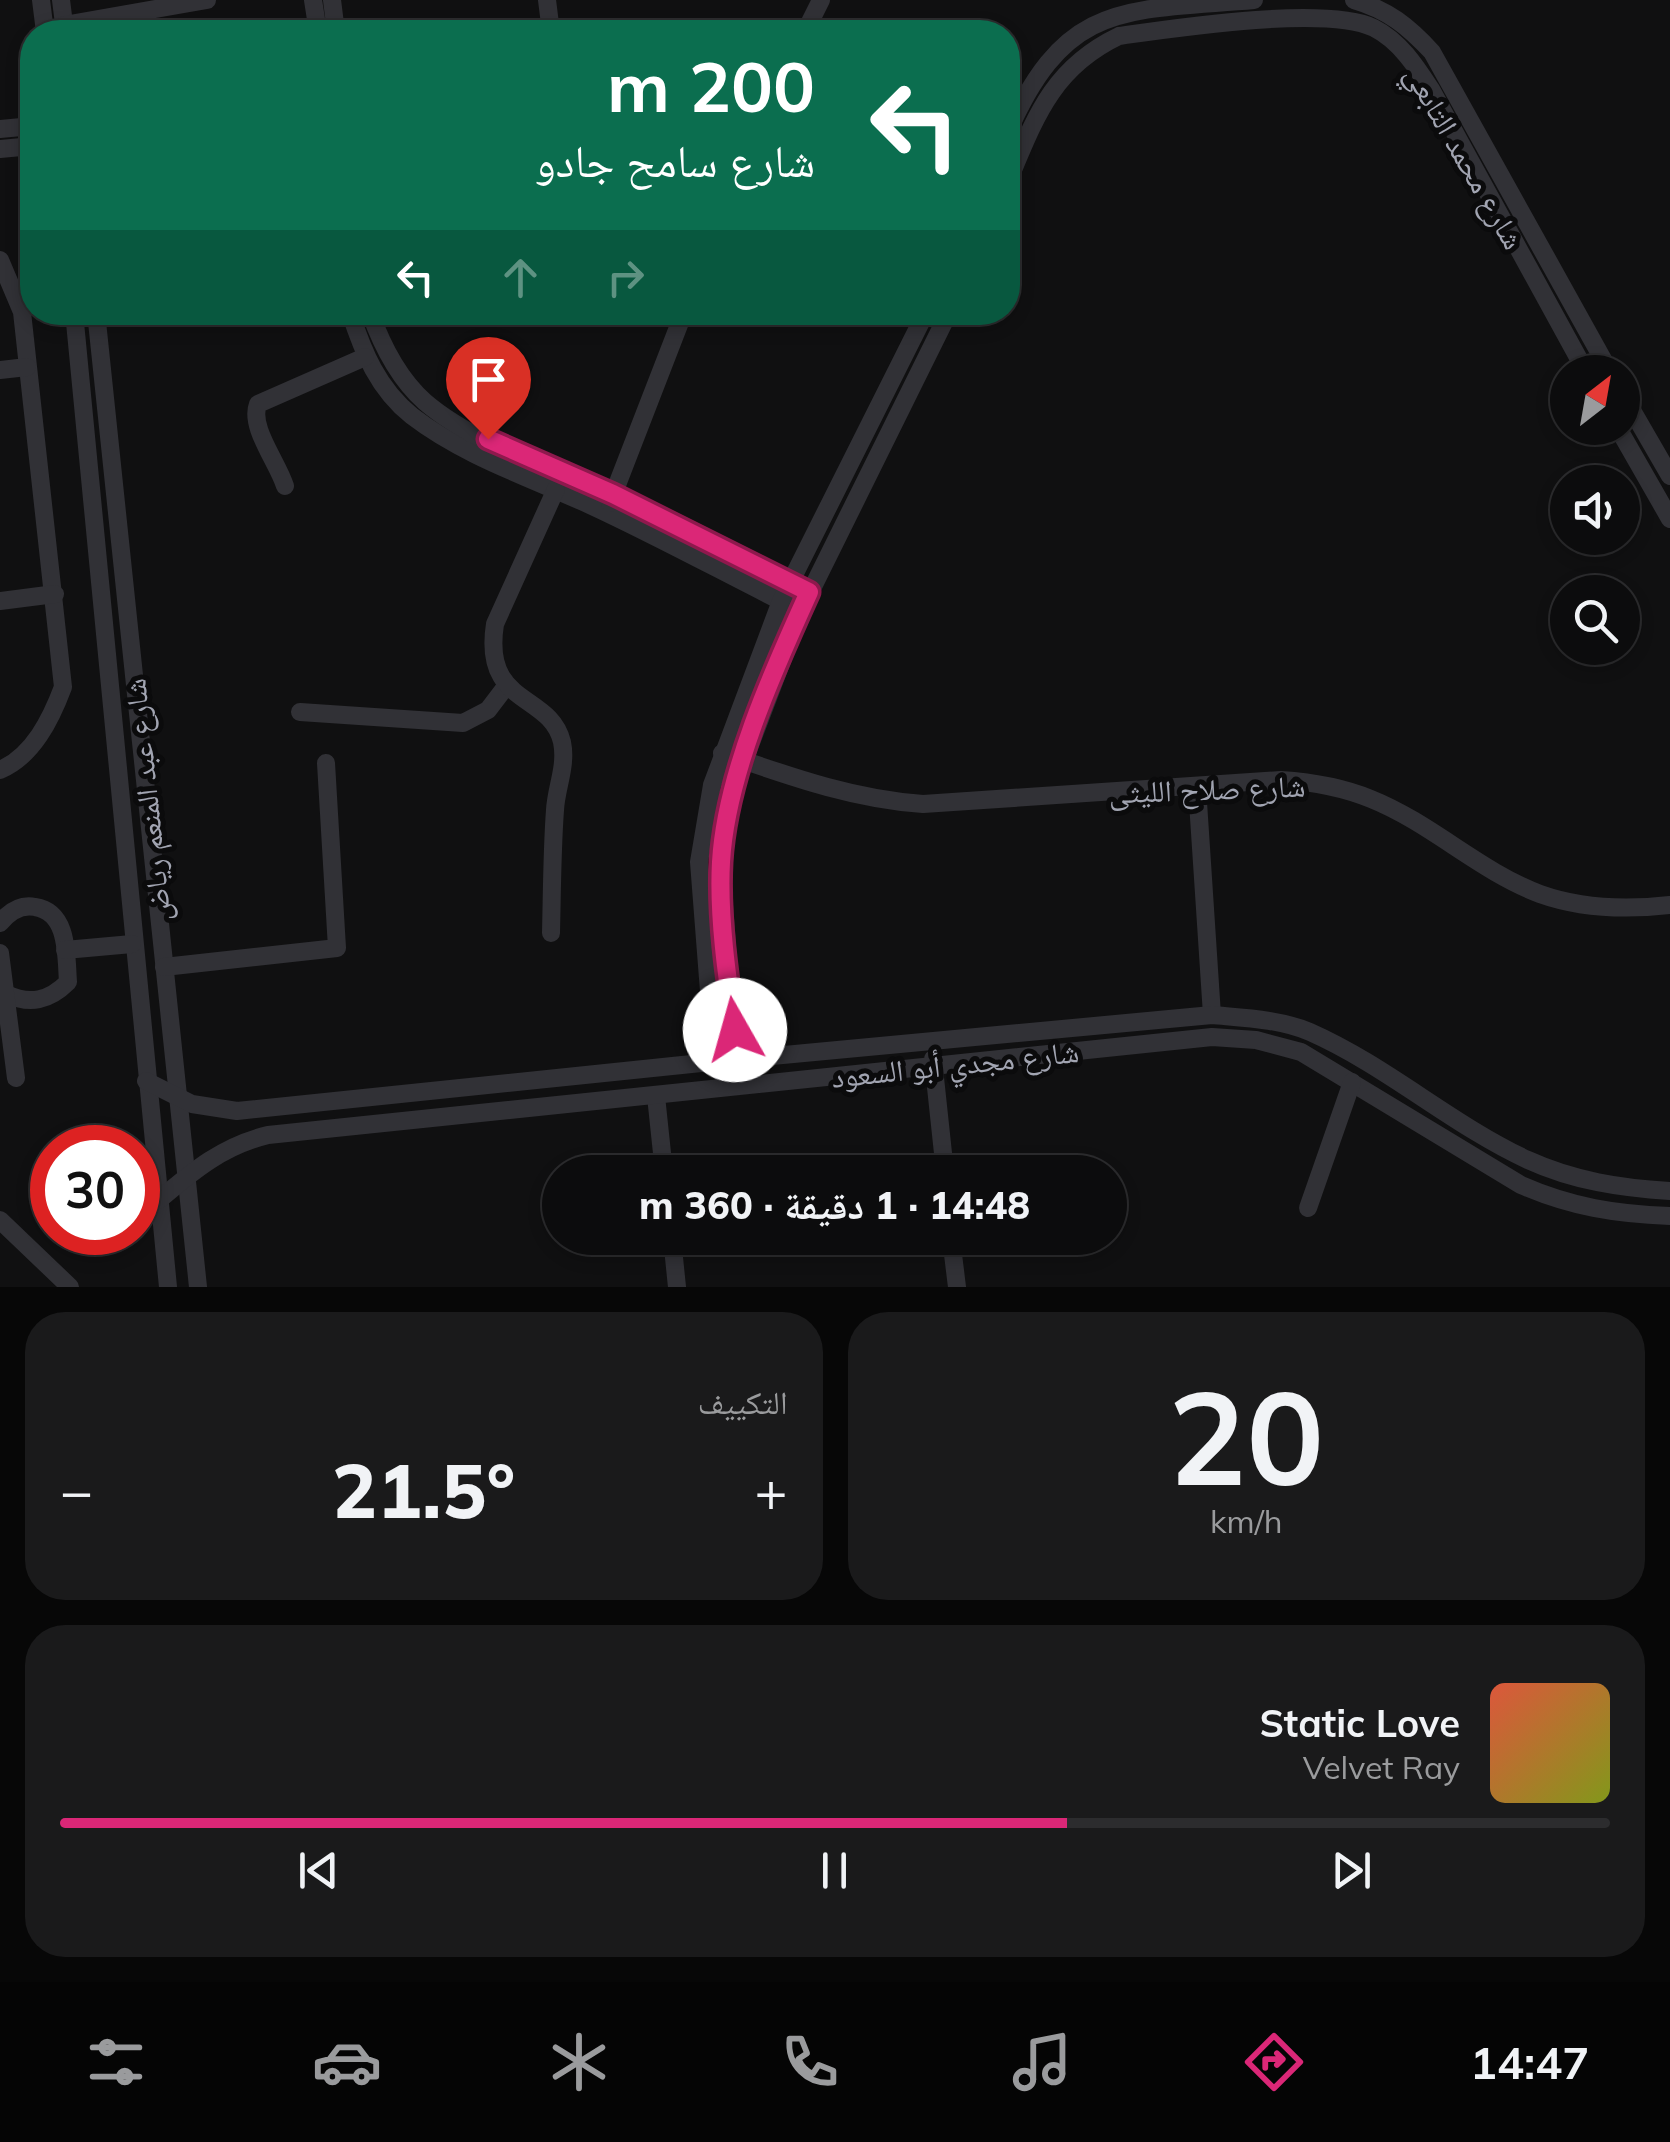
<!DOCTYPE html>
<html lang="ar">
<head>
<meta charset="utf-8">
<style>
	:root { --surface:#0c0c0d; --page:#1a1a1b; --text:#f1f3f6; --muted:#9a9b9d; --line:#2c2c2e; --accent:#db2777 }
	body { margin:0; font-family:Mulish,"Noto Naskh Arabic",sans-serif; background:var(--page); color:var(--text); direction:rtl; height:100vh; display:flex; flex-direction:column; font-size:38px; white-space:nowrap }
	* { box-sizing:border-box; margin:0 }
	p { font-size:32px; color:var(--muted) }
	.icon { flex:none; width:55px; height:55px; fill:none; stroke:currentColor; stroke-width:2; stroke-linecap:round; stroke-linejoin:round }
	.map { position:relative; height:1287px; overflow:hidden; direction:ltr }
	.drawer { display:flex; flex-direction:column; gap:25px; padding:25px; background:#070707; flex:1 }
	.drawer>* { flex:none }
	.top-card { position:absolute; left:20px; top:20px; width:1000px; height:305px; border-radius:40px; box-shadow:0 5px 15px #0003,0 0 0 2px var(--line); direction:rtl; background:#0b6e4f; color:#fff; overflow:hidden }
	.needle { width:65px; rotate:31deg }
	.fabs { position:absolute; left:1550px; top:355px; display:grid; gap:20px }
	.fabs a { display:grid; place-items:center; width:90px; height:90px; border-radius:50%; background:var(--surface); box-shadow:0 5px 15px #0003,0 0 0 2px var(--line); font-size:50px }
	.speed { position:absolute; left:30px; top:1125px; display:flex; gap:20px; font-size:50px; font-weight:700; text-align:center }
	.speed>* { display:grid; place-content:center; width:130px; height:130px; border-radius:50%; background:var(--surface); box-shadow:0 5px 15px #0003,0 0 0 2px var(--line); line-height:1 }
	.speed .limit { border:15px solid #d22; background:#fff; color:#111 }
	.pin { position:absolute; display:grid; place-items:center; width:85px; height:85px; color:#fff; margin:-102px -42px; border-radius:50% 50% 50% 0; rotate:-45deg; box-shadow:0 0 10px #0007 }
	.pin .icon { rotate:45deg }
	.me { position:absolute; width:110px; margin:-55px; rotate:353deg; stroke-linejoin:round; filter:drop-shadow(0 0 8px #0008) }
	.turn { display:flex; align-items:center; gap:35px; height:210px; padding:0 40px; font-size:45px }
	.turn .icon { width:130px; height:130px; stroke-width:2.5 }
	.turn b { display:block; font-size:70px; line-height:85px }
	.lanes { display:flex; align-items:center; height:95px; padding:0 40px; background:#0003; justify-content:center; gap:50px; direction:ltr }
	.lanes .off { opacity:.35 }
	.big { font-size:75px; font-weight:800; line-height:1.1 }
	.drawer .tile { flex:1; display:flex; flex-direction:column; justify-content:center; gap:15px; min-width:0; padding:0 35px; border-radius:40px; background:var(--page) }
	.drawer .dial { align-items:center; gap:0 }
	.dial b { font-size:130px; line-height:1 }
	.song { display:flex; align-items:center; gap:30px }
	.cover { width:120px; height:120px; border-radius:15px; background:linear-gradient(135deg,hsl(10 70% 55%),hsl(70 70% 35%)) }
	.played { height:10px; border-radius:5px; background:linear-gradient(90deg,var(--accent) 65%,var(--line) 65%) }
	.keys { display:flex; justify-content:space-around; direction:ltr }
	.heat { display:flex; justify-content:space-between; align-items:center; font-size:55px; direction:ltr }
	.drawer .tiles { flex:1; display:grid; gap:25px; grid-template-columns:1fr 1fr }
	.tile:last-child { grid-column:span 2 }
	.trip { position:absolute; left:542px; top:1155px; width:585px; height:100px; border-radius:50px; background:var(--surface); box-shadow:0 5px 15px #0003,0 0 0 2px var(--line); font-weight:800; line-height:100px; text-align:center; direction:rtl }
	.dock { display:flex; height:160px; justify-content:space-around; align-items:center; background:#050505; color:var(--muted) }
	.dock .icon { width:70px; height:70px }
	.dock .selected { color:var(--accent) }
	.dock b { font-size:45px; color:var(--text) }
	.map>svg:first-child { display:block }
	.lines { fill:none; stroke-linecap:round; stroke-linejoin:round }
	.minor { stroke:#313136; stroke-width:18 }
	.route-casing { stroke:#8e194d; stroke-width:25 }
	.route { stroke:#db2777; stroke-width:18 }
	.labels { text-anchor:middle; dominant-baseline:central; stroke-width:10; stroke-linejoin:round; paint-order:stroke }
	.street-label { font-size:30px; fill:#a1a4b1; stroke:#0b0b0c }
</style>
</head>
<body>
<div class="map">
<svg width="1670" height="1287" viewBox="0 0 1670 1287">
	<rect width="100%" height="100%" fill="#101011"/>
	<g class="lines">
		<!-- minor -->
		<g class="minor">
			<path d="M 41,0 L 45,32"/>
			<path d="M 61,0 L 65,32"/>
			<path d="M 313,0 L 318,32"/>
			<path d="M 332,0 L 336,32"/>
			<path d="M 547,0 L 551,32"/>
			<path d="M 1354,0 C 1388,10 1408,26 1432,52 L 1610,372"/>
			<path d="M 64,25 L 207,0"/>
			<path d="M 805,32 L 821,0"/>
			<path d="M 0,129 L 32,126"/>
			<path d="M 1008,132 C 1066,0 1125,11 1254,0"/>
			<path d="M 0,149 L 32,146"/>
			<path d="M 1008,182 C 1035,118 1052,68 1119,36 C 1175,28 1326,5 1374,28 C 1400,41 1417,68 1432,91 L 1586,372"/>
			<path d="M 0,260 L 22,312 L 63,687 C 51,719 33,756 0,770"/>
			<path d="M 74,312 L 168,1287"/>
			<path d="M 96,312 L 198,1287"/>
			<path d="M 350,312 C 363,352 378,389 412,416 C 464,456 531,478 590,505 C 657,536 723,572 789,605"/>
			<path d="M 370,312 C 382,346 398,378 425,402 C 474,444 550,467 609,493 C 674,521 737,555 800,588"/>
			<path d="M 0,370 L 27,367"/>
			<path d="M 1622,393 L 1670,476"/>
			<path d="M 1618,428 L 1670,519"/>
			<path d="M 285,486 C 277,461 249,427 258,404 L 365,357"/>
			<path d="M 610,503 L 684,312"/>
			<path d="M 0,601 L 55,594"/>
			<path d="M 300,712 L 463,723 L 488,710 L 507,685"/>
			<path d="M 722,753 C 789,776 852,799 923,804 L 1281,780 C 1312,782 1342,787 1371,799 C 1431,823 1479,871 1540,894 C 1582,909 1626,910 1670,905"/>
			<path d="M 1197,787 L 1212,1015"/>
			<path d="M 0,923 C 9,912 20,904 35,907 C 69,912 66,956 68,982 C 49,1001 30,1005 6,994"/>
			<path d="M 551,933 C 552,892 552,851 555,810 C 556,788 567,766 562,742 C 550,692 482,707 495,624 L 556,489"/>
			<path d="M 65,950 L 132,944"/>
			<path d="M 0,953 L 16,1078"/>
			<path d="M 164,967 L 337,948 L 326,763"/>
			<path d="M 933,1059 L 945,1172"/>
			<path d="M 742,1069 L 731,1002 L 721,863 L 733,790 L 801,611 L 949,312"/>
			<path d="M 721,1073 L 710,1004 L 699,862 L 712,785 L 781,601 L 926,312"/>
			<path d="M 146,1081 L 192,1104 L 237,1111 L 740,1059 L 1212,1015 C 1245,1018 1279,1019 1310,1032 C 1387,1066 1452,1125 1528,1160 C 1574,1181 1621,1188 1670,1191"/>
			<path d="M 656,1096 L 664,1172"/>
			<path d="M 159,1200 C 194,1170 223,1146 268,1135 L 1212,1037 L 1256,1040 L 1301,1052 L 1521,1185 C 1571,1207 1616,1214 1670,1216"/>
			<path d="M 1308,1208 L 1352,1082"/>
			<path d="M 0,1220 L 70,1287"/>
			<path d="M 672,1238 L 677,1287"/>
			<path d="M 951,1238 L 957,1287"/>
		</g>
	</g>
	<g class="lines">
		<!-- route casing -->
		<g class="route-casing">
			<path id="route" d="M 488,439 L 613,494 L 809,592 C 773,671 726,775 721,862 C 718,915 727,978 735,1030"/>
		</g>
		<!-- route -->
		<use href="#route" class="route"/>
	</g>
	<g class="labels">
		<!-- street labels -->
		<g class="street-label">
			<text transform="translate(1465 157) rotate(60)">شارع محمد التابعي</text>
			<text transform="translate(1207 789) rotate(-2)">شارع صلاح الليثى</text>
			<text transform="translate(147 800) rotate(-96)">شارع عبد المنعم رياض</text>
			<text transform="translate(955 1064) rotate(-6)">شارع مجدي أبو السعود</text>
		</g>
	</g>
</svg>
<div class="fabs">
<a><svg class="needle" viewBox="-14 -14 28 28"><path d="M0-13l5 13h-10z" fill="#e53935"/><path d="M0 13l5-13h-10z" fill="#9a9b9d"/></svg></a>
<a><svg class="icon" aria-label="sound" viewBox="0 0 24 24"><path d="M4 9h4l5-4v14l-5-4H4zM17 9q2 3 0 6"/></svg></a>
<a><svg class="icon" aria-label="search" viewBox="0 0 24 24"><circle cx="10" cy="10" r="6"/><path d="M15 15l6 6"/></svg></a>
</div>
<div class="speed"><div class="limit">30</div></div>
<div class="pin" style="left:488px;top:439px;background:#d93025"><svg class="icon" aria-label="arrive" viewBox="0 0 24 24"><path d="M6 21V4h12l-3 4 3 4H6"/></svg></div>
<svg class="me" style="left:735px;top:1030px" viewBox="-20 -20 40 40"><circle r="19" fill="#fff"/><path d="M0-13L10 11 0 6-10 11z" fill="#db2777"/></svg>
<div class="trip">14:48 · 1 دقيقة · 360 m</div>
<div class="top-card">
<div class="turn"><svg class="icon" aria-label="left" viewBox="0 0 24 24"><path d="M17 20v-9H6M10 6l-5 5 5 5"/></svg><div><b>200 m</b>شارع سامح جادو</div></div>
<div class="lanes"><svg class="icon" aria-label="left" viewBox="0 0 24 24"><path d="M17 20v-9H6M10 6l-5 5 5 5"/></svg><svg class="icon off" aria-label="ahead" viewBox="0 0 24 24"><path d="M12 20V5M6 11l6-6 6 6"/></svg><svg class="icon off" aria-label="right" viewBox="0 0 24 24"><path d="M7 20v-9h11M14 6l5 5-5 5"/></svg></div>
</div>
</div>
<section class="drawer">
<div class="tiles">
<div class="tile dial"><b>20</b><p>km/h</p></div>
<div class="tile"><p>التكييف</p>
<div class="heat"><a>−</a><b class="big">21.5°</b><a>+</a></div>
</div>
<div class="tile">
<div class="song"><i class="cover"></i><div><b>Static Love</b><p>Velvet Ray</p></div></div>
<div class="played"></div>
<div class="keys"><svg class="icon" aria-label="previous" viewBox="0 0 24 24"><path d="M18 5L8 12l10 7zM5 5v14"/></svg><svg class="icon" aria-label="pause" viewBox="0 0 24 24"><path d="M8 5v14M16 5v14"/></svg><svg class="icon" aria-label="next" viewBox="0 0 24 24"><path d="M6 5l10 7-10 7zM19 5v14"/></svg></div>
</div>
</div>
</section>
<nav class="dock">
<b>14:47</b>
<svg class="icon selected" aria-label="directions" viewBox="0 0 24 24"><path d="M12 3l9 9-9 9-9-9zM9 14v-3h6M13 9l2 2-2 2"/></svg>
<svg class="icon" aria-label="music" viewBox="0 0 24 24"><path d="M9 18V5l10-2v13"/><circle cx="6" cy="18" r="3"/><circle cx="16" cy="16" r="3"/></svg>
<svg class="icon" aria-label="phone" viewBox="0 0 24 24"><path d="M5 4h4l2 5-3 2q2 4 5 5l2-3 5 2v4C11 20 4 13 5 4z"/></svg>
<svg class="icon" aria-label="climate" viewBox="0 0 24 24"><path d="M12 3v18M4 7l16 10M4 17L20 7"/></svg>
<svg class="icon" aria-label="car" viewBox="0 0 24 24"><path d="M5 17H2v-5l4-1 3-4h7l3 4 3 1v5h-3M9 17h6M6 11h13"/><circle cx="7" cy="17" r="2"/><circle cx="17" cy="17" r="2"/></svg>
<svg class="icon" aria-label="filters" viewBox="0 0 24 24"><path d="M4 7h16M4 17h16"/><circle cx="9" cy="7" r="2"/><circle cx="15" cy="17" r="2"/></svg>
</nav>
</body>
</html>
